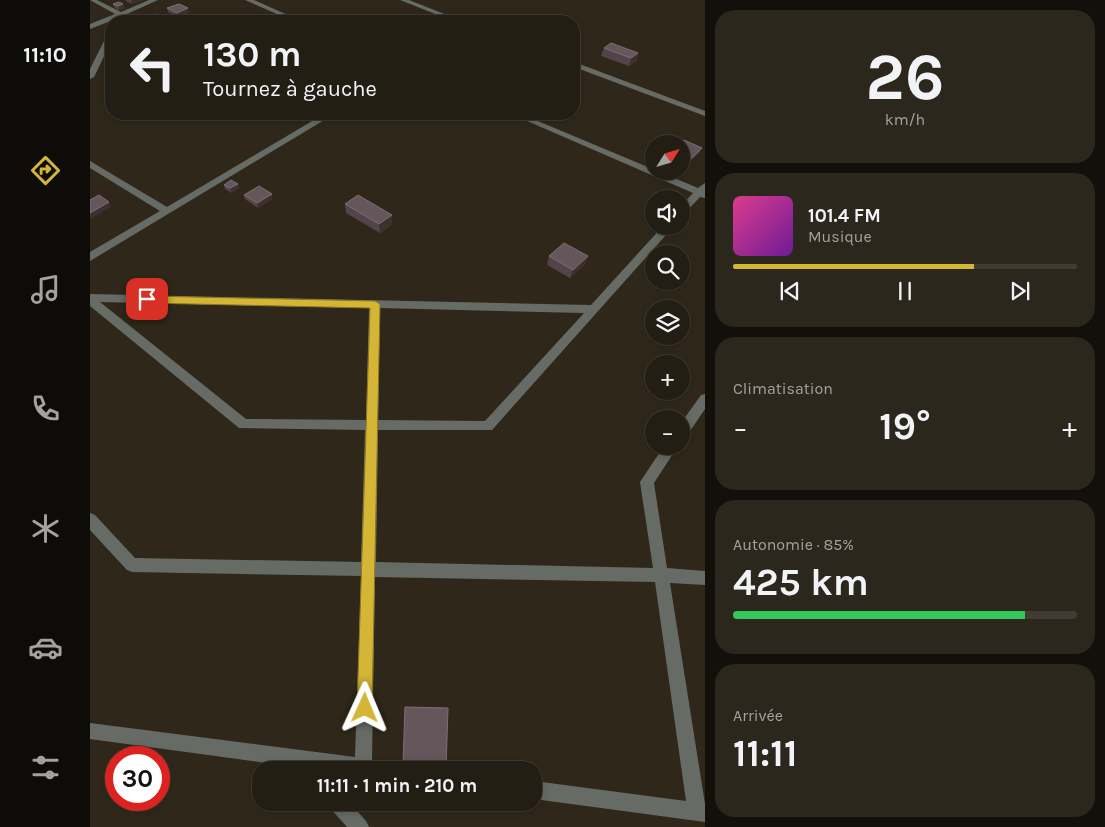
<!DOCTYPE html>
<html lang="fr">
<head>
<meta charset="utf-8">
<style>
	:root { --surface:#231e14; --page:#2b271d; --text:#f1f3f6; --muted:#a3a2a0; --line:#403c34; --accent:#d5b535 }
	body { margin:0; font-family:Karla,sans-serif; background:var(--page); color:var(--text); height:100vh; display:flex; flex-direction:column; font-size:19px; white-space:nowrap }
	* { box-sizing:border-box; margin:0 }
	p { font-size:16px; color:var(--muted) }
	.icon { flex:none; width:28px; height:28px; fill:none; stroke:currentColor; stroke-width:2; stroke-linecap:round; stroke-linejoin:round }
	.map { position:relative; flex:1; overflow:hidden }
	.side { display:flex; flex-direction:column; gap:10px; padding:10px; background:#13100b; width:400px }
	.side>* { flex:none }
	.guide { position:absolute; left:15px; top:15px; width:475px; height:105px; border-radius:20px; box-shadow:0 2px 8px #0003,0 0 0 1px var(--line); background:#231e14; color:var(--text); overflow:hidden }
	.needle { width:32px; rotate:53deg }
	.controls { position:absolute; left:555px; top:135px; display:grid; gap:10px }
	.controls a { display:grid; place-items:center; width:45px; height:45px; border-radius:50%; background:var(--surface); box-shadow:0 2px 8px #0003,0 0 0 1px var(--line); font-size:25px }
	.speed { position:absolute; left:15px; top:746px; display:flex; gap:10px; font-size:25px; font-weight:700; text-align:center }
	.speed>* { display:grid; place-content:center; width:65px; height:65px; border-radius:50%; background:var(--surface); box-shadow:0 2px 8px #0003,0 0 0 1px var(--line); line-height:1 }
	.speed .limit { border:8px solid #d22; background:#fff; color:#111 }
	.pin { position:absolute; display:grid; place-items:center; width:42px; height:42px; color:#fff; margin:-21px; border-radius:10px; box-shadow:0 2px 8px #0006 }
	.me { position:absolute; width:55px; margin:-28px; rotate:1deg; stroke-linejoin:round; filter:drop-shadow(0 0 4px #0008) }
	.turn { display:flex; align-items:center; gap:18px; height:105px; padding:0 15px; font-size:22px }
	.turn .icon { width:65px; height:65px; stroke-width:2.5 }
	.turn b { display:block; font-size:35px; line-height:42px }
	.big { font-size:38px; font-weight:700; line-height:1.1 }
	.side .card { flex:1; display:flex; flex-direction:column; justify-content:center; gap:8px; min-width:0; padding:0 18px; border-radius:20px; background:var(--page) }
	.side .dial { align-items:center; gap:0 }
	.dial b { font-size:65px; line-height:1 }
	.song { display:flex; align-items:center; gap:15px }
	.cover { width:60px; height:60px; border-radius:8px; background:linear-gradient(135deg,hsl(330 70% 55%),hsl(280 70% 35%)) }
	.played { height:5px; border-radius:2px; background:linear-gradient(90deg,var(--accent) 70%,var(--line) 70%) }
	.keys { display:flex; justify-content:space-around; direction:ltr }
	.heat { display:flex; justify-content:space-between; align-items:center; font-size:28px; direction:ltr }
	.charge { height:8px; border-radius:4px; background:linear-gradient(90deg,#34c759 85%,var(--line) 0) }
	.trip { position:absolute; left:162px; top:761px; width:290px; height:50px; border-radius:20px; background:var(--surface); box-shadow:0 2px 8px #0003,0 0 0 1px var(--line); font-weight:700; line-height:50px; text-align:center }
	main { display:flex; flex:1; min-height:0 }
	.tab-bar { display:flex; flex-direction:column; width:90px; justify-content:space-around; align-items:center; background:#0e0c08; color:var(--muted) }
	.tab-bar .icon { width:35px; height:35px }
	.tab-bar .on { color:var(--accent) }
	.tab-bar b { font-size:22px; color:var(--text) }
	.map>svg:first-child { display:block }
	.lines { fill:none; stroke-linecap:round; stroke-linejoin:round }
	.street { fill:#666c65; fill-rule:evenodd }
	.wall { fill:#53434a }
	.shaded-wall { fill:#3d3030 }
	.building { fill:#65565b; stroke:#7c6f72 }
	.route { fill:#d5b535; stroke:#8a7622 }
</style>
</head>
<body>
<main>
<nav class="tab-bar">
<b>11:10</b>
<svg class="icon on" aria-label="directions" viewBox="0 0 24 24"><path d="M12 3l9 9-9 9-9-9zM9 14v-3h6M13 9l2 2-2 2"/></svg>
<svg class="icon" aria-label="music" viewBox="0 0 24 24"><path d="M9 18V5l10-2v13"/><circle cx="6" cy="18" r="3"/><circle cx="16" cy="16" r="3"/></svg>
<svg class="icon" aria-label="phone" viewBox="0 0 24 24"><path d="M5 4h4l2 5-3 2q2 4 5 5l2-3 5 2v4C11 20 4 13 5 4z"/></svg>
<svg class="icon" aria-label="climate" viewBox="0 0 24 24"><path d="M12 3v18M4 7l16 10M4 17L20 7"/></svg>
<svg class="icon" aria-label="car" viewBox="0 0 24 24"><path d="M5 17H2v-5l4-1 3-4h7l3 4 3 1v5h-3M9 17h6M6 11h13"/><circle cx="7" cy="17" r="2"/><circle cx="17" cy="17" r="2"/></svg>
<svg class="icon" aria-label="filters" viewBox="0 0 24 24"><path d="M4 7h16M4 17h16"/><circle cx="9" cy="7" r="2"/><circle cx="15" cy="17" r="2"/></svg>
</nav>
<div class="map">
<svg width="615" height="827" viewBox="0 0 615 827">
	<rect width="100%" height="100%" fill="#2f281a"/>
	<g class="lines">
		<!-- street -->
		<g class="street">
			<path d="M 0,0 L 7,0 L 31,12 L 59,0 L 68,0 L 37,14 L 48,21 L 40,21 L 31,17 L 0,29 L 0,24 L 25,14 Z"/>
			<path d="M 155,0 L 164,0 L 211,21 L 203,21 Z"/>
			<path d="M 310,0 L 319,0 L 372,21 L 363,21 Z"/>
			<path d="M 18,33 L 21,33 L 21,42 L 4,77 L 0,79 L 0,69 Z"/>
			<path d="M 484,62 L 615,111 L 615,116 L 484,67 Z"/>
			<path d="M 234,114 L 241,116 L 0,261 L 0,252 L 70,211 L 0,168 L 0,161 L 77,207 Z"/>
			<path d="M 421,114 L 431,114 L 608,188 L 615,183 L 615,198 L 610,197 L 594,214 L 591,215 L 591,206 L 603,193 Z"/>
			<path d="M 573,226 L 584,226 L 402,430 L 288,430 L 286,562 L 563,568 L 550,482 L 574,446 L 588,446 L 564,483 L 577,568 L 615,571 L 615,585 L 580,583 L 615,804 L 615,822 L 444,799 L 444,781 L 596,801 L 565,582 L 285,577 L 282,760 L 299,764 L 302,770 L 228,770 L 0,739 L 0,723 L 265,757 L 271,576 L 42,572 L 37,570 L 0,530 L 0,513 L 5,515 L 45,558 L 271,562 L 275,430 L 149,428 L 0,306 L 0,294 L 501,305 ZM 10,302 L 279,308 L 276,420 L 156,419 ZM 290,308 L 494,313 L 395,421 L 288,420 Z"/>
			<path d="M 615,394 L 615,409 L 596,437 L 591,438 L 591,423 L 611,395 Z"/>
			<path d="M 237,802 L 259,802 L 276,821 L 279,827 L 257,827 L 240,808 Z"/>
		</g>
	</g>
	<!-- wall -->
	<g class="wall">
		<path d="M 36,0 L 53,0 L 42,4 L 36,1 Z"/>
		<path d="M 23,4 L 35,8 L 29,10 L 25,8 Z"/>
		<path d="M 77,8 L 99,12 L 88,17 L 78,12 Z"/>
		<path d="M 514,48 L 548,53 L 546,61 L 539,66 L 511,56 Z"/>
		<path d="M 591,144 L 610,152 L 600,162 L 591,158 Z"/>
		<path d="M 148,184 L 149,188 L 142,193 L 135,189 L 134,185 Z"/>
		<path d="M 182,194 L 182,199 L 168,208 L 155,199 L 154,195 Z"/>
		<path d="M 255,204 L 302,215 L 302,224 L 290,233 L 256,213 Z"/>
		<path d="M 459,256 L 498,256 L 495,264 L 480,278 L 457,265 Z"/>
		<path d="M 315,707 L 356,770 L 344,770 L 313,766 Z"/>
	</g>
	<!-- shaded-wall -->
	<g class="shaded-wall">
		<path d="M 41,0 L 53,0 L 42,4 Z"/>
		<path d="M 33,4 L 35,8 L 29,10 L 28,6 Z"/>
		<path d="M 98,8 L 99,12 L 88,17 L 87,13 Z"/>
		<path d="M 74,18 L 75,21 L 66,21 Z"/>
		<path d="M 548,53 L 546,61 L 539,66 L 541,58 Z"/>
		<path d="M 612,148 L 610,152 L 600,162 L 602,158 Z"/>
		<path d="M 148,184 L 149,188 L 142,193 L 140,188 Z"/>
		<path d="M 182,194 L 182,199 L 168,208 L 167,203 Z"/>
		<path d="M 19,202 L 21,207 L 0,219 L 0,213 Z"/>
		<path d="M 302,215 L 302,224 L 290,233 L 289,224 Z"/>
		<path d="M 498,256 L 495,264 L 480,278 L 483,270 Z"/>
	</g>
	<!-- building -->
	<g class="building">
		<path d="M 29,2 L 33,4 L 28,6 L 23,4 Z"/>
		<path d="M 89,4 L 98,8 L 87,13 L 77,8 Z"/>
		<path d="M 65,14 L 74,18 L 66,21 L 58,21 L 53,19 Z"/>
		<path d="M 521,43 L 548,53 L 541,58 L 514,48 Z"/>
		<path d="M 594,140 L 612,148 L 602,158 L 591,153 L 591,144 L 590,144 Z"/>
		<path d="M 141,180 L 148,184 L 140,188 L 134,185 Z"/>
		<path d="M 169,186 L 182,194 L 167,203 L 154,195 Z"/>
		<path d="M 9,195 L 19,202 L 0,213 L 0,200 Z"/>
		<path d="M 268,195 L 302,215 L 289,224 L 255,204 Z"/>
		<path d="M 474,243 L 498,256 L 483,270 L 459,256 Z"/>
		<path d="M 315,707 L 358,708 L 356,770 L 313,764 Z"/>
	</g>
	<!-- route -->
	<path class="route" d="M 57,296 L 285,301 L 290,304 L 282,708 L 280,713 L 275,716 L 269,713 L 267,708 L 280,308 L 57,303 L 52,299 Z"/>
</svg>
<div class="controls">
<a><svg class="needle" viewBox="-14 -14 28 28"><path d="M0-13l5 13h-10z" fill="#e53935"/><path d="M0 13l5-13h-10z" fill="#a3a2a0"/></svg></a>
<a><svg class="icon" aria-label="sound" viewBox="0 0 24 24"><path d="M4 9h4l5-4v14l-5-4H4zM17 9q2 3 0 6"/></svg></a>
<a><svg class="icon" aria-label="search" viewBox="0 0 24 24"><circle cx="10" cy="10" r="6"/><path d="M15 15l6 6"/></svg></a>
<a><svg class="icon" aria-label="layers" viewBox="0 0 24 24"><path d="M12 4l9 5-9 5-9-5zM3 14l9 5 9-5"/></svg></a>
<a>+</a>
<a>−</a>
</div>
<div class="speed"><div class="limit">30</div></div>
<div class="pin" style="left:57px;top:299px;background:#d93025"><svg class="icon" aria-label="arrive" viewBox="0 0 24 24"><path d="M6 21V4h12l-3 4 3 4H6"/></svg></div>
<svg class="me" style="left:275px;top:708px" viewBox="-20 -20 40 40"><path d="M0-17L14 15 0 8-14 15z" fill="#d5b535" stroke="#fff" stroke-width="4"/></svg>
<div class="trip">11:11 · 1 min · 210 m</div>
<div class="guide">
<div class="turn"><svg class="icon" aria-label="left" viewBox="0 0 24 24"><path d="M17 20v-9H6M10 6l-5 5 5 5"/></svg><div><b>130 m</b>Tournez à gauche</div></div>
</div>
</div>
<section class="side">
<div class="card dial"><b>26</b><p>km/h</p></div>
<div class="card">
<div class="song"><i class="cover"></i><div><b>101.4 FM</b><p>Musique</p></div></div>
<div class="played"></div>
<div class="keys"><svg class="icon" aria-label="previous" viewBox="0 0 24 24"><path d="M18 5L8 12l10 7zM5 5v14"/></svg><svg class="icon" aria-label="pause" viewBox="0 0 24 24"><path d="M8 5v14M16 5v14"/></svg><svg class="icon" aria-label="next" viewBox="0 0 24 24"><path d="M6 5l10 7-10 7zM19 5v14"/></svg></div>
</div>
<div class="card"><p>Climatisation</p>
<div class="heat"><a>−</a><b class="big">19°</b><a>+</a></div>
</div>
<div class="card"><p>Autonomie · 85%</p><b class="big">425 km</b><div class="charge"></div></div>
<div class="card"><p>Arrivée</p><b class="big">11:11</b></div>
</section>
</main>
</body>
</html>
